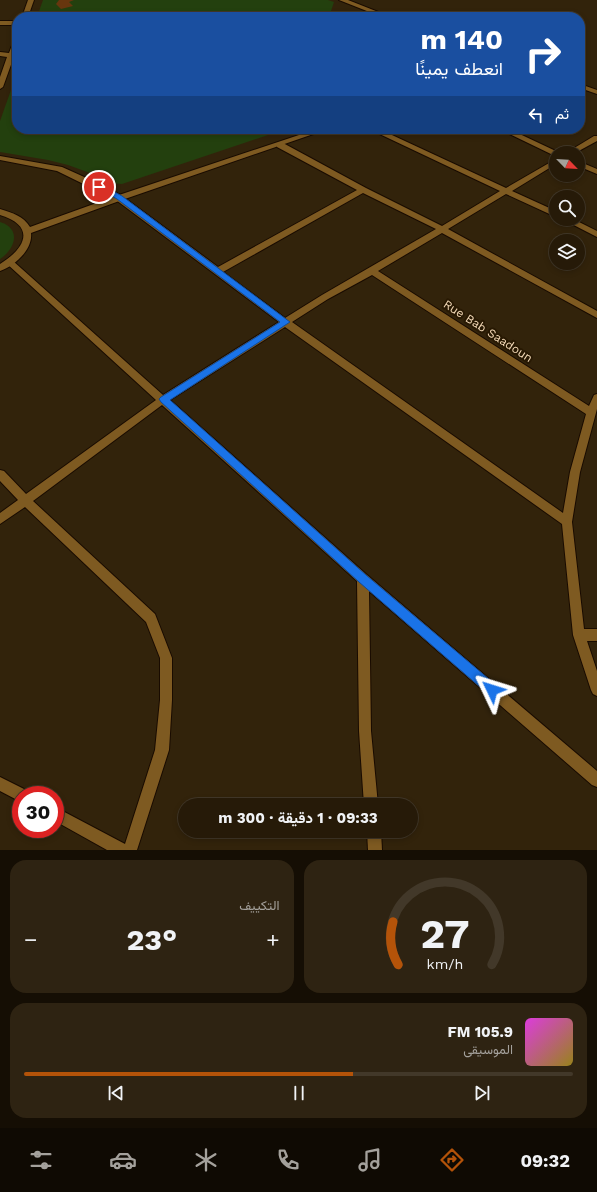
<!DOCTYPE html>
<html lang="ar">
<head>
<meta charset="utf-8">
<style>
	:root { --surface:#261a08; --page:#2e2312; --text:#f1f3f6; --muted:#a4a19c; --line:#423829; --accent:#b45309 }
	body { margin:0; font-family:"Work Sans",Vazirmatn,sans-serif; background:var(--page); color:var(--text); direction:rtl; height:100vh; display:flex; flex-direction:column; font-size:15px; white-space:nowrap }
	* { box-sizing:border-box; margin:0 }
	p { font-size:13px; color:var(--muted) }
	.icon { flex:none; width:22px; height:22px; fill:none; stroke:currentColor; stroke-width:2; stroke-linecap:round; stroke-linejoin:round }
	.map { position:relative; height:850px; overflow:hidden; direction:ltr }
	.drawer { display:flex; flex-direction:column; gap:10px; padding:10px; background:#150e04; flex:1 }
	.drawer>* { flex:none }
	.banner { position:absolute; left:12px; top:12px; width:573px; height:122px; border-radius:16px; box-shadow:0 2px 6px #0003,0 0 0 1px var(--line); direction:rtl; background:#1a4fa0; color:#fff; overflow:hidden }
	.needle { width:26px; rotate:115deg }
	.tools { position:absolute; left:549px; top:146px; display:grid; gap:8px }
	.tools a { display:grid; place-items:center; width:36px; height:36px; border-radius:50%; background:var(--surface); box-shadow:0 2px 6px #0003,0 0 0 1px var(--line); font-size:20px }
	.speed { position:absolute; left:12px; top:786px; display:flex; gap:8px; font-size:20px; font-weight:700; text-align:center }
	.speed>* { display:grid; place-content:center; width:52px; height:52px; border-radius:50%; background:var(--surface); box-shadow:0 2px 6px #0003,0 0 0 1px var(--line); line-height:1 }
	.speed .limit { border:6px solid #d22; background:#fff; color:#111 }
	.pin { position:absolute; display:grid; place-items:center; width:34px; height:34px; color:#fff; margin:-17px; border:2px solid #fff; border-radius:50%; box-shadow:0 1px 4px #0007 }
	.me { position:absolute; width:44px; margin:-22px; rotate:311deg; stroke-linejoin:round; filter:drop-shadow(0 0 3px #0008) }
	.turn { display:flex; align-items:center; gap:14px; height:84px; padding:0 16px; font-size:18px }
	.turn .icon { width:52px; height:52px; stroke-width:2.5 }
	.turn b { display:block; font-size:28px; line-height:34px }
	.then { display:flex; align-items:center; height:38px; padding:0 16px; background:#0003; gap:8px; font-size:15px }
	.big { font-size:30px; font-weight:700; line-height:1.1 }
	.drawer .card { flex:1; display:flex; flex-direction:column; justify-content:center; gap:6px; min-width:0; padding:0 14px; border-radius:16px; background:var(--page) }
	.drawer .dial { align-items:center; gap:0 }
	.dial svg { height:104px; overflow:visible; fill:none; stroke:var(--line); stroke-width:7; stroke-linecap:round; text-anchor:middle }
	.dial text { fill:var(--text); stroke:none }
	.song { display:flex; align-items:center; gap:12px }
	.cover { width:48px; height:48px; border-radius:6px; background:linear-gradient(135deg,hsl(300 70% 55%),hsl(50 70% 35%)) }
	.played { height:4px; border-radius:2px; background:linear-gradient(90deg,var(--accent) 60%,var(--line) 60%) }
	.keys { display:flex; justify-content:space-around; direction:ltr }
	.heat { display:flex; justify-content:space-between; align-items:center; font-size:22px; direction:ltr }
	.drawer .tiles { flex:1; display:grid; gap:10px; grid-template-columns:1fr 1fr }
	.card:last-child { grid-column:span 2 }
	.trip { position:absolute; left:178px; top:798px; width:240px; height:40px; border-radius:20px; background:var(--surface); box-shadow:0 2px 6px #0003,0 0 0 1px var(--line); font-weight:700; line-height:40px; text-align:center; direction:rtl }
	.tabs { display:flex; height:64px; justify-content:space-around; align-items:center; background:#0f0a03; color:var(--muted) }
	.tabs .icon { width:28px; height:28px }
	.tabs .active { color:var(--accent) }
	.tabs b { font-size:18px; color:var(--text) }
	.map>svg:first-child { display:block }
	.green { fill:#23400e }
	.building { fill:#67360e }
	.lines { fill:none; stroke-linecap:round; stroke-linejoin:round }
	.minor-casing { stroke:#190b00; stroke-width:2 }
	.tertiary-casing { stroke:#190b00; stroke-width:2 }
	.minor { fill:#7e5a21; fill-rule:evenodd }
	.tertiary { fill:#7e5a21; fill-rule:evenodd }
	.route { fill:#1a73e8; stroke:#114b97 }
	.labels { text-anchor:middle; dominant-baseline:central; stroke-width:4; stroke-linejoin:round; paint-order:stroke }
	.street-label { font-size:12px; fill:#f2d8b6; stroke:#281903 }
</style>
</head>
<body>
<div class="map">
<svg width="597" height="850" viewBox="0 0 597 850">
	<rect width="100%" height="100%" fill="#32230b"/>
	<!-- green -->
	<g class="green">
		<path d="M 43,0 L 328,0 L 334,2 L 329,17 L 37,17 Z"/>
		<path d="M 17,73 L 17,129 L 286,129 L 122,184 L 108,183 L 90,173 L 68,165 L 48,160 L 0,152 L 0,121 Z"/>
		<path d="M 0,222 C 22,229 15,249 0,259 Z"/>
	</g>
	<!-- building -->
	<path class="building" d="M 59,0 L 74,0 L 69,2 L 73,6 L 61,9 L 56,4 Z"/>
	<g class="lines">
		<!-- minor casing -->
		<g class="minor-casing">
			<g id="minor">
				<path d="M 28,0 L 34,0 L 28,17 L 22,17 Z"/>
				<path d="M 339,0 L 348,0 L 391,17 L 382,17 Z"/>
				<rect x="0" y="21" width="17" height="4"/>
				<path d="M 17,38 L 17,48 L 3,87 L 0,89 L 0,77 L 7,57 L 0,56 L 0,52 L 9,53 L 14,40 Z"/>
				<path d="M 369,129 L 379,129 L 506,188 L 556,159 L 556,164 L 512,191 L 556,211 L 556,217 L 506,194 L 448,229 L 597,311 L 597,318 L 442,233 L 378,271 L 589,406 L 594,395 L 597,394 L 597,409 L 580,472 L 572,522 L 584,629 L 597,629 L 597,641 L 587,641 L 597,671 L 597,696 L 593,694 L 591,690 L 573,635 L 562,524 L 285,327 L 170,400 L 367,575 L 597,771 L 597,787 L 592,785 L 369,591 L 371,731 L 378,805 L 364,805 L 359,731 L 357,581 L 162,405 L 33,501 L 155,614 L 172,658 L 172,700 L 169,750 L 137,850 L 107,850 L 55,821 L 55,807 L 125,844 L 155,750 L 160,700 L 160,658 L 146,622 L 25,507 L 0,524 L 0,513 L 18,500 L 0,481 L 0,470 L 4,471 L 26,494 L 156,400 L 6,263 L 7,261 L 13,261 L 163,395 L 279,322 L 116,200 L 57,171 L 0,160 L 0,156 L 62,167 L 102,185 L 122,196 L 218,267 L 357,190 L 277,147 L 277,143 L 283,143 L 366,188 L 442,226 L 500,191 ZM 363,193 L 436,229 L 322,295 L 285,318 L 223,272 ZM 372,275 L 586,414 L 570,472 L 563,513 L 292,322 L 328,299 Z"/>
				<path d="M 499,129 L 509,129 L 560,153 L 556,153 L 556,155 L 553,155 Z"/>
				<path d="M 594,136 L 597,136 L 597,141 L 575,153 L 566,153 Z"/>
				<path d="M 578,161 L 597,169 L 597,174 L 578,166 Z"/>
				<path d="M 562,219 L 573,219 L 597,231 L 597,237 Z"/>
				<path d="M 0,777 L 26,790 L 28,795 L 21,795 L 21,802 L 0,791 Z"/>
				<path d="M 367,831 L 381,831 L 382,850 L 368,850 Z"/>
			</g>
		</g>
		<!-- tertiary casing -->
		<g class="tertiary-casing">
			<g id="tertiary">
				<path d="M 580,84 L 597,90 L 597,94 L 580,88 Z"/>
				<path d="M 317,129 L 328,129 L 122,200 L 31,233 C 33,249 15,266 0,271 L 0,264 C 26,248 36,226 0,215 L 0,209 C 13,213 23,216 30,227 L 116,196 Z"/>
			</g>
		</g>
		<!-- minor -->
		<use href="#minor" class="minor"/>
		<!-- tertiary -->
		<use href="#tertiary" class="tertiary"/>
	</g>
	<!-- route -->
	<path class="route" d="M 97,185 L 102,185 L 122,196 L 290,322 L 170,400 L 366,575 L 496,685 L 497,690 L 496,694 L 492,695 L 488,694 L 359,582 L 161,402 L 159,399 L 161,397 L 280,322 L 117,199 L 97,188 Z"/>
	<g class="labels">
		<!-- street labels -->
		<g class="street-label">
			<text transform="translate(488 331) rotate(33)">Rue Bab Saadoun</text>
		</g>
	</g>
</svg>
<div class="tools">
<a><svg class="needle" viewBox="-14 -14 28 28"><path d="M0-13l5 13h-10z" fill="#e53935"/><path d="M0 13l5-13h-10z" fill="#a4a19c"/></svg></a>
<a><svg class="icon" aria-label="search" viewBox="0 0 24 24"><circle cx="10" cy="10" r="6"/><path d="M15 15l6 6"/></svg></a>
<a><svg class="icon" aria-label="layers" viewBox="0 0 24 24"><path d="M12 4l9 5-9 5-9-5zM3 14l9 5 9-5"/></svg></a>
</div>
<div class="speed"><div class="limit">30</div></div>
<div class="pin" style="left:99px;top:187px;background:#d93025"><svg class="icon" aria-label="arrive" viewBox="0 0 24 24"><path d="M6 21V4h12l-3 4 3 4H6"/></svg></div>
<svg class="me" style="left:492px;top:690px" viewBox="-20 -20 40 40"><path d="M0-17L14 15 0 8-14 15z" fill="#1a73e8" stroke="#fff" stroke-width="4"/></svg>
<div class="trip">09:33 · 1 دقيقة · 300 m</div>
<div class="banner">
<div class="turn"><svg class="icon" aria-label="right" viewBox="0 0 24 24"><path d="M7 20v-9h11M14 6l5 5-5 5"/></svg><div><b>140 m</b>انعطف يمينًا</div></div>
<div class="then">ثم<svg class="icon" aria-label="left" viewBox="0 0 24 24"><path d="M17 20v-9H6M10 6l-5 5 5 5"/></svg></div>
</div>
</div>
<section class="drawer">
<div class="tiles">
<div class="card dial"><svg viewBox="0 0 100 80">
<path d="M14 69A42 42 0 1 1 86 69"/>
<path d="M14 69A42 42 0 0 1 10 36" stroke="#b45309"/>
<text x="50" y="56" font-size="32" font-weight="700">27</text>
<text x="50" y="72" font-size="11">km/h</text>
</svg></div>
<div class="card"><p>التكييف</p>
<div class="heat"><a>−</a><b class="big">23°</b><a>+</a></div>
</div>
<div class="card">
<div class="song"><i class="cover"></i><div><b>105.9 FM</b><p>الموسيقى</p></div></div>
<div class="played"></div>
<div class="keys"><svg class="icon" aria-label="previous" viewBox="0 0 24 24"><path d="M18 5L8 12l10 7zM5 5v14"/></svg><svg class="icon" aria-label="pause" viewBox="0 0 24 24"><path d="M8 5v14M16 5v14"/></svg><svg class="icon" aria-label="next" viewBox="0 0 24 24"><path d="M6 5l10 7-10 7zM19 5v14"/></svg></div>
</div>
</div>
</section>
<nav class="tabs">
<b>09:32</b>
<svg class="icon active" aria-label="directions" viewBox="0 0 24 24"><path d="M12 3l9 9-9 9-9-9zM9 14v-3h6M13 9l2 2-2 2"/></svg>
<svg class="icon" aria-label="music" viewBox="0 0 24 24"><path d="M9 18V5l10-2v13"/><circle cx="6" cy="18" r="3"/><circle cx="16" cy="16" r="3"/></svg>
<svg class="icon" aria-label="phone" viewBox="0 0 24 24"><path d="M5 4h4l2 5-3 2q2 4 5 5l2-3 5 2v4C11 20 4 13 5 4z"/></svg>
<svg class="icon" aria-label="climate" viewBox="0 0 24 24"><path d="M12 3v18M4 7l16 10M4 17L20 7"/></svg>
<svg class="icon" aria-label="car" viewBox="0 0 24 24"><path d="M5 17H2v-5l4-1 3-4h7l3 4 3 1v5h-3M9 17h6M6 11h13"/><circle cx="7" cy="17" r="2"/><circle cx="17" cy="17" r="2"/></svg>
<svg class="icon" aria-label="filters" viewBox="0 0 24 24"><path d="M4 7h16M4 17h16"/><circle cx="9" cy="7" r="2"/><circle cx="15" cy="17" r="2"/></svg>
</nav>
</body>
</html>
